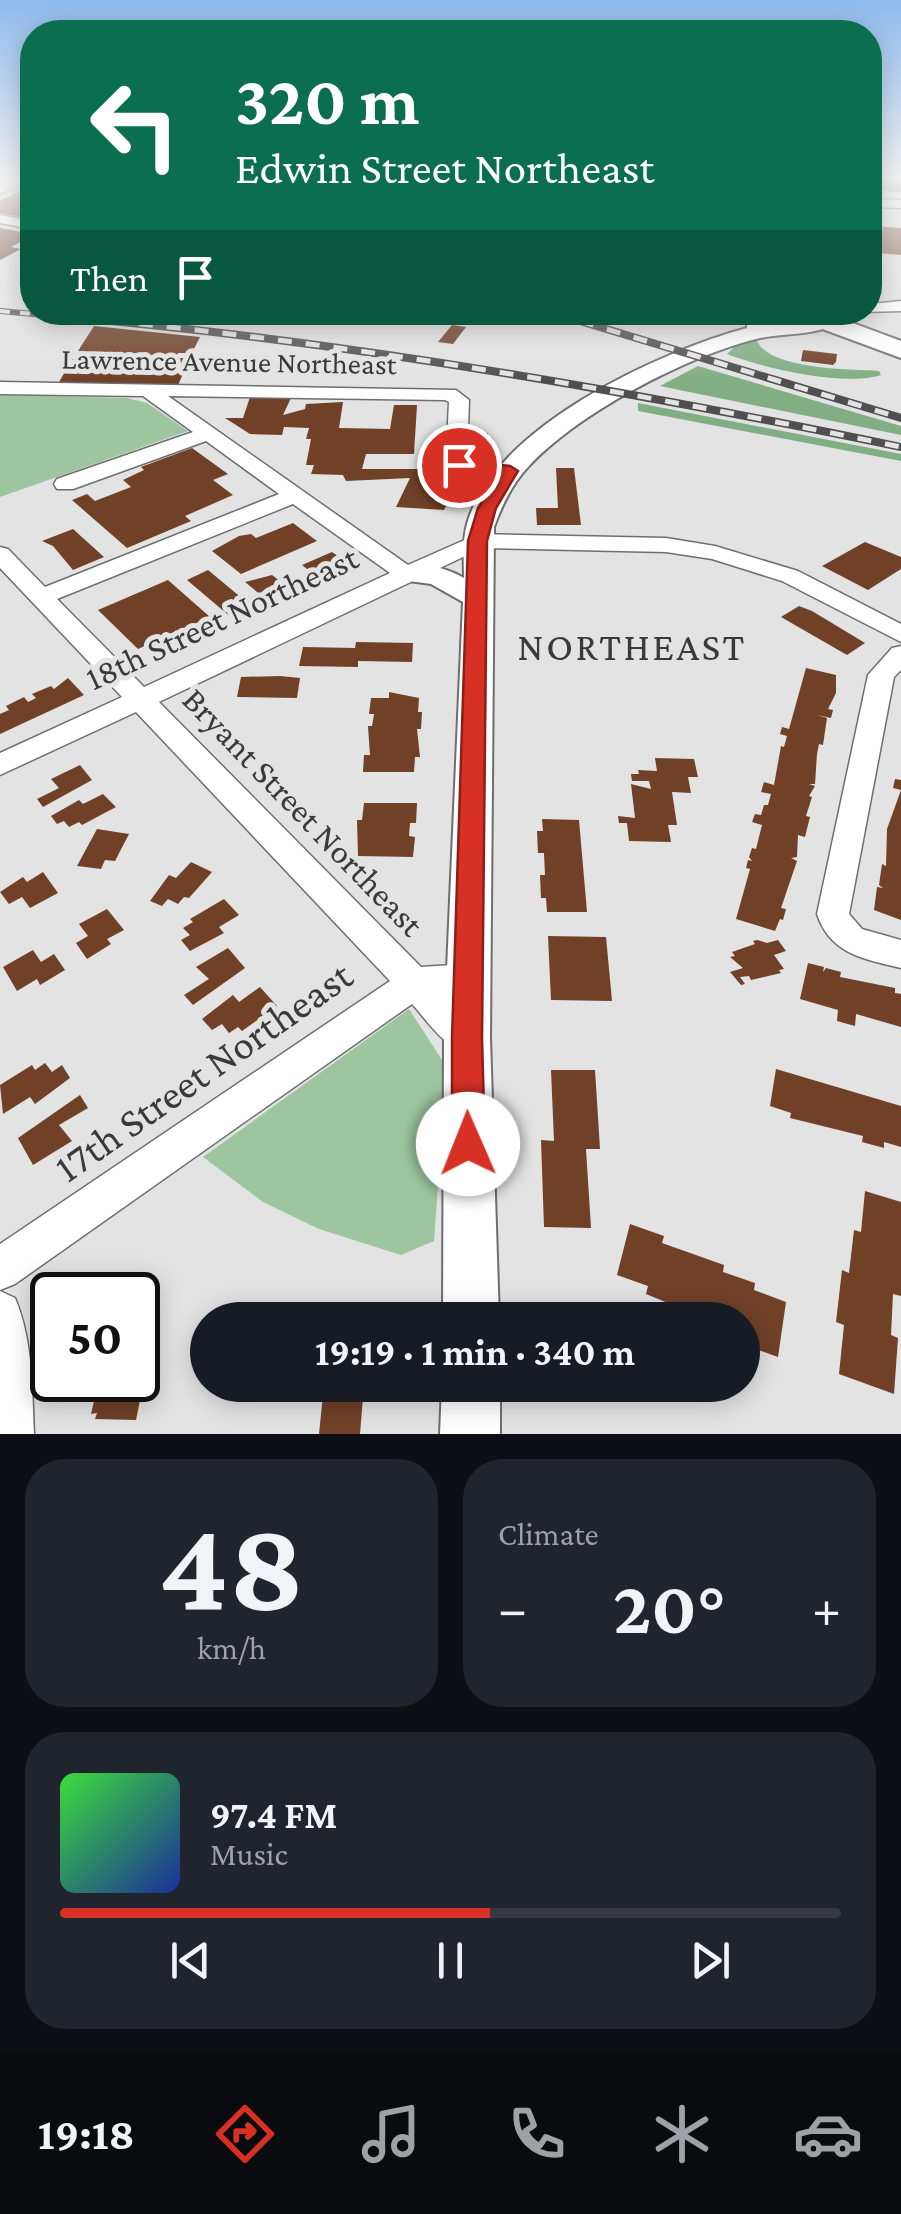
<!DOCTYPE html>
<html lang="en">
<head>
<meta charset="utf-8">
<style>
	:root { --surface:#171b24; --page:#20242c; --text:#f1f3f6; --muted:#9ea1a6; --line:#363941; --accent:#d93025 }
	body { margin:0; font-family:"Crimson Pro",serif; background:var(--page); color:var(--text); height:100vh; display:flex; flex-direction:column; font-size:38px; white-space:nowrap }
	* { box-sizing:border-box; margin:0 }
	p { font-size:32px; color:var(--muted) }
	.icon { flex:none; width:55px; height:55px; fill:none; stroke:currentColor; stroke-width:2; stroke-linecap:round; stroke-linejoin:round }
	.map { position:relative; height:1434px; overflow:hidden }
	.drawer { display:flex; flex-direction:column; gap:25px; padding:25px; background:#0d0f14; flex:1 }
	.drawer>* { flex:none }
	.hud { position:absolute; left:20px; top:20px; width:862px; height:305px; border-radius:40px; box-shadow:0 5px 25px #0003; background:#0b6e4f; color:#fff; overflow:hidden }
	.speed { position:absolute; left:30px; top:1272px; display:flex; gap:20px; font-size:50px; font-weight:700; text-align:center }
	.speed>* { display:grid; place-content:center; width:130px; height:130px; border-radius:50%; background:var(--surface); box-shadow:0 5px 25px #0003; line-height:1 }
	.speed .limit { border:5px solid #111; border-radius:15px; background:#fff; color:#111 }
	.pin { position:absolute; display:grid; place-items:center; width:85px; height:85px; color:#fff; margin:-42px; border:5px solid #fff; border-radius:50%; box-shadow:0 2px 10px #0007 }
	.me { position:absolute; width:110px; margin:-55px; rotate:359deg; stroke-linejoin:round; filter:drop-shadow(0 0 8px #0008) }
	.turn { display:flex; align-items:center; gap:35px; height:210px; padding:0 50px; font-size:45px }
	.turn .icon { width:130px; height:130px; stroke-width:2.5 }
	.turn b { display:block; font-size:70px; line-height:85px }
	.then { display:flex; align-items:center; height:95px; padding:0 50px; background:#0003; gap:20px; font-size:38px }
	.big { font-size:75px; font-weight:700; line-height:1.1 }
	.drawer .tile { flex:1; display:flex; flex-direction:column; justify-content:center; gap:15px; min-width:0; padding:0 35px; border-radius:40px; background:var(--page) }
	.drawer .dial { align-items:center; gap:0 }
	.dial b { font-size:130px; line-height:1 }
	.song { display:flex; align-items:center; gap:30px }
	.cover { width:120px; height:120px; border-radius:15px; background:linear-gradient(135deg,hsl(120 70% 55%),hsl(230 70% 35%)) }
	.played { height:10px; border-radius:5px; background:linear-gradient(90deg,var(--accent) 55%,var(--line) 55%) }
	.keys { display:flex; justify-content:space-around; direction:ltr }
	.heat { display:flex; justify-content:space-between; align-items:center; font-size:55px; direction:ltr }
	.drawer .tiles { flex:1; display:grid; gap:25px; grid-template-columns:1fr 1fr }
	.tile:last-child { grid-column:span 2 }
	.trip { position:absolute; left:190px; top:1302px; width:570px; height:100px; border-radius:50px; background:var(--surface); box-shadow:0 5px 25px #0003; font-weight:700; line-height:100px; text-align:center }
	.menu { display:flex; height:160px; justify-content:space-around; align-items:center; background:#090b0e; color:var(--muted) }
	.menu .icon { width:70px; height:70px }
	.menu .on { color:var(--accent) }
	.menu b { font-size:45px; color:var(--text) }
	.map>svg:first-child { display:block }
	.green { fill:#9dc6a0 }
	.forest { fill:#81ae84 }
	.building { fill:#704027 }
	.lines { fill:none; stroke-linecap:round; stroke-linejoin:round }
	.minor-casing { stroke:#6e6e70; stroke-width:3 }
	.major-casing { stroke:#6e6e70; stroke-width:4 }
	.highway-casing { stroke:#6e6e70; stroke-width:4 }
	.minor { fill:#fff; fill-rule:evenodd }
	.major { fill:#fff; fill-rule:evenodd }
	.highway { fill:#fff; fill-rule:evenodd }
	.rail-far1-casing { stroke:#4f4f4f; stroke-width:6 }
	.rail-casing { stroke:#4f4f4f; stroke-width:8 }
	.rail-far1 { stroke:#e3e3e4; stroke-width:4; stroke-dasharray:10; stroke-linecap:butt }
	.rail { stroke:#e3e3e4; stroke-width:5; stroke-dasharray:14; stroke-linecap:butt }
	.route { fill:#d93025; stroke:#8d1f18; stroke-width:2.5 }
	.labels { text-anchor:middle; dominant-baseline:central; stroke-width:10; stroke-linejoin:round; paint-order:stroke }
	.far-street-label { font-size:30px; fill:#3a3a3a; stroke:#e3e3e4 }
	.street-label { font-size:35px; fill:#3a3a3a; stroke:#e3e3e4 }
	.quarter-label { font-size:40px; letter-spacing:2.5px; fill:#3a3a3a; stroke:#e3e3e4 }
	.near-street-label { font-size:42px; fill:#3a3a3a; stroke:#e3e3e4 }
</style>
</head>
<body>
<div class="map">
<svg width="901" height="1434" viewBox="0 0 901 1434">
	<rect width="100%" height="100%" fill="#e3e3e4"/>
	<!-- green -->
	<g class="green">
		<path d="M 0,395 L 127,398 L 147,403 L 188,431 L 0,497 Z"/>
		<path d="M 409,1009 L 442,1060 L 443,1117 L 434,1241 L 401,1255 L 319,1229 L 263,1202 L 203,1157 Z"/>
	</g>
	<!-- forest -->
	<g class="forest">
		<path d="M 756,339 C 767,370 849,369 879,371 L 881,375 C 845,387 762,368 727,354 L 738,343 Z"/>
		<path d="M 698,366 L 901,426 L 901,435 L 660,386 Z"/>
		<path d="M 638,403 L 901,454 L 901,461 L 638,411 Z"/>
	</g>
	<!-- building -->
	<g class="building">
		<path d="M 870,179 L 901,179 L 901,192 L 870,190 Z"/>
		<path d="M 32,185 L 32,219 L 0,213 L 0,201 Z"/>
		<path d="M 870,226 L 901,228 L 901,255 L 877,253 Z"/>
		<path d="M 0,228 L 32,234 L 32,236 L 11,247 L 21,249 L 0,260 Z"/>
		<path d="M 330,312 L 415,312 L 416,315 L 408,325 Z"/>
		<path d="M 452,325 L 466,327 L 453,344 L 438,342 Z"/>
		<path d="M 94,326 L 200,337 L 192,353 L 178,353 L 176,358 L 190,358 L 178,385 L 58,384 L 72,359 L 99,359 L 103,352 L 78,351 Z"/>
		<path d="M 803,350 L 837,354 L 836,362 L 833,365 L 801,361 Z"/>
		<path d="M 250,397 L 291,398 L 283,415 L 305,409 L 306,404 L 343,402 L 339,428 L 390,429 L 394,405 L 417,405 L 414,454 L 366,454 L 362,469 L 438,469 L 438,478 L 445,479 L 443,484 L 449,485 L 441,503 L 447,504 L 444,510 L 396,507 L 410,478 L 346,481 L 343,475 L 311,474 L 314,465 L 306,465 L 311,439 L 306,439 L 309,428 L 284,427 L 282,435 L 250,434 L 225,418 L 243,418 Z"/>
		<path d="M 467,433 L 488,433 L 488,451 L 477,462 L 466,462 Z"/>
		<path d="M 192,448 L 228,474 L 213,480 L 233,495 L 185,516 L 191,521 L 127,548 L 72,500 L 87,494 L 95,501 L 131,487 L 123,480 L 144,470 L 141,467 Z"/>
		<path d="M 556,468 L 574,468 L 581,525 L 537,525 L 536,508 L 558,508 Z"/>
		<path d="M 293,523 L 317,541 L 241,574 L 212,551 L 239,536 L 251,534 L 256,538 Z"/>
		<path d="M 73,529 L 104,557 L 73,570 L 53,546 L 42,541 Z"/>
		<path d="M 865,542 L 901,557 L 901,569 L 868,590 L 822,566 Z"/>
		<path d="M 332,552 L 358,570 L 327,585 L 302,565 Z"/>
		<path d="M 208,570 L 255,609 L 233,619 L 187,580 Z"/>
		<path d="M 272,575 L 295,593 L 298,595 L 274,606 L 245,582 Z"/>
		<path d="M 168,580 L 210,617 L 138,649 L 98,610 Z"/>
		<path d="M 799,606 L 812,611 L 865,643 L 847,655 L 781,617 Z"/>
		<path d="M 356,642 L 413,643 L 412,662 L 358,661 L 358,667 L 299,666 L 303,647 L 355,648 Z"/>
		<path d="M 806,668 L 836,675 L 836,693 L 828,709 L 833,710 L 831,718 L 817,715 L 827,718 L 823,745 L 819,744 L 817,754 L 815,784 L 809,784 L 815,786 L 809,796 L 812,797 L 806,816 L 810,817 L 805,837 L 798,835 L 797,857 L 791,858 L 797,861 L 781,908 L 786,909 L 783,920 L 780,919 L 775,931 L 736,919 L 750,869 L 746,868 L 748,860 L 752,861 L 749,857 L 752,848 L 756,849 L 762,825 L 752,822 L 755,814 L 761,815 L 764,805 L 768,805 L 771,794 L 761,792 L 764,782 L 774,785 L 781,746 L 784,747 L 787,736 L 780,734 L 782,727 L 789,729 Z"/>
		<path d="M 280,676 L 300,678 L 297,698 L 237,697 L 241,677 Z"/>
		<path d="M 68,678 L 84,695 L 0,734 L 0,714 L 9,710 L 6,706 L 24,697 L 28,702 L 36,698 L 32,694 L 51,686 L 54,689 Z"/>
		<path d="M 389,692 L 419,698 L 418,712 L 422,712 L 421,729 L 417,729 L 420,757 L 415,757 L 414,772 L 363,772 L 364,755 L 370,755 L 368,726 L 372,726 L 374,714 L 369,714 L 371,698 L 389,698 Z"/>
		<path d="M 655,758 L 694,759 L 698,777 L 688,777 L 691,793 L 672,792 L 677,825 L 668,825 L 671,842 L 629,841 L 627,823 L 619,823 L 618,816 L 635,818 L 631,784 L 651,789 L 649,781 L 632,781 L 631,774 L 639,774 L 638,770 L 657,771 Z"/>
		<path d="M 80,765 L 92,780 L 43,807 L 37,799 L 59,788 L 51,779 Z"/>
		<path d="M 895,779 L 901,780 L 901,920 L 874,910 L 877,887 L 883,888 L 879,885 L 882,864 L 886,866 L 887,829 L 901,790 L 893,788 Z"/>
		<path d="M 103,794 L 116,807 L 82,825 L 79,822 L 69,827 L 64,821 L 57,824 L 51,816 L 79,800 L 83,804 Z"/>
		<path d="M 364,803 L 417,803 L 416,823 L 410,823 L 409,836 L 415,837 L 413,857 L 358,856 L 357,820 L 362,820 Z"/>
		<path d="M 542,819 L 579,820 L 587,912 L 547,912 L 546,898 L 541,898 L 540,875 L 545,875 L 544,853 L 538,853 L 537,831 L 543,831 Z"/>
		<path d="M 97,829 L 129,834 L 115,861 L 105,860 L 101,869 L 77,866 Z"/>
		<path d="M 191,862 L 212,872 L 189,898 L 184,897 L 178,904 L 168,899 L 162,906 L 150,901 L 169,875 L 176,878 Z"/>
		<path d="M 43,872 L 58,893 L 30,908 L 22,897 L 9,904 L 0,892 L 23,877 L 27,882 Z"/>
		<path d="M 224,899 L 239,915 L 219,927 L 224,933 L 190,951 L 181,940 L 190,935 L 183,928 L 193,922 L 190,919 Z"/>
		<path d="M 107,909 L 124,930 L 107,939 L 111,944 L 87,959 L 76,943 L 88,936 L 79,924 Z"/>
		<path d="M 548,936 L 606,937 L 612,1001 L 551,1000 Z"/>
		<path d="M 757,940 L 767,943 L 778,940 L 786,951 L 774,955 L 784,969 L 779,970 L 781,973 L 751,980 L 749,976 L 740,977 L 745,984 L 741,985 L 730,972 L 743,968 L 730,957 L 735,956 L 732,952 L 755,944 L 753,941 Z"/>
		<path d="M 228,948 L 245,968 L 193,1005 L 184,995 L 209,979 L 196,967 Z"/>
		<path d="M 33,950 L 41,962 L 54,954 L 65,970 L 40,985 L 37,979 L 17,991 L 3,967 Z"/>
		<path d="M 808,963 L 824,967 L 823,972 L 826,968 L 841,972 L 840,977 L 895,988 L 895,993 L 901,994 L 901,1027 L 856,1014 L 855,1026 L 837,1021 L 838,1010 L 800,999 Z"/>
		<path d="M 260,987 L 277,1006 L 242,1031 L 238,1027 L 229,1033 L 222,1024 L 212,1030 L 202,1019 L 233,995 L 239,1002 Z"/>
		<path d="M 45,1063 L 52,1072 L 62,1065 L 70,1078 L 35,1104 L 30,1097 L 3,1114 L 0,1085 L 32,1065 L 35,1070 Z"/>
		<path d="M 776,1069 L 901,1106 L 901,1147 L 884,1142 L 884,1148 L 862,1142 L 863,1136 L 790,1118 L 791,1113 L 770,1106 Z"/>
		<path d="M 551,1070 L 595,1070 L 600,1149 L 586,1149 L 591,1228 L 544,1227 L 541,1140 L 554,1141 Z"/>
		<path d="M 80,1095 L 88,1108 L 59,1125 L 72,1141 L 33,1165 L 18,1138 Z"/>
		<path d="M 865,1191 L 901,1202 L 901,1296 L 893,1294 L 891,1335 L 898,1338 L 894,1394 L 839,1374 L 844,1325 L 836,1322 L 842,1270 L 849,1273 L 854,1230 L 861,1232 Z"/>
		<path d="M 630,1224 L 664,1236 L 662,1243 L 724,1265 L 723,1272 L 755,1283 L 754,1290 L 786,1302 L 778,1357 L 742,1344 L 742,1320 L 709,1320 L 646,1294 L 648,1286 L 617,1275 Z"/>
		<path d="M 327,1312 L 371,1314 L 370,1320 L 318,1320 L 319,1315 L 327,1315 Z"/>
		<path d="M 138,1366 L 147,1366 L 136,1420 L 95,1419 L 97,1413 L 91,1414 L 99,1380 L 138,1380 Z"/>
		<path d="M 324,1385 L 364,1385 L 360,1434 L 319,1434 Z"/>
	</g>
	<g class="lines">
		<!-- minor casing -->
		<g class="minor-casing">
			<g id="minor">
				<path d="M 12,179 L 29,179 L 0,194 L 0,185 Z"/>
				<path d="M 870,199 L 901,200 L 901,208 L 870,207 Z"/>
				<path d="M 0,215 L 32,221 L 32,229 L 0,223 Z"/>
				<path d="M 901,301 L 901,311 L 864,312 L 870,312 L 870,304 Z"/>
				<path d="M 0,382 L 456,390 L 469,400 L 467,458 L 517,467 L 520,471 L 517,475 L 449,467 L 446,463 L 449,402 L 445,400 L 168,396 L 408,565 L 478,534 L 666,538 L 715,546 L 798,571 L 901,624 L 901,642 L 782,581 L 712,559 L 666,552 L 482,548 L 159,702 L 421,967 L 468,964 L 480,968 L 485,978 L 480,988 L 447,994 L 480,1027 L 485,1038 L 480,1049 C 451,1060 430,1023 412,1004 L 15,1284 L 0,1290 L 0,1244 L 390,981 L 136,712 L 0,775 L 0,753 L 122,697 L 0,568 L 0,547 L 8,549 L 45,587 L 279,494 L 206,441 L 73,489 L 57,489 L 54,484 L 57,479 L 193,432 L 143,396 L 0,394 ZM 293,504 L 390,573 L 144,687 L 57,599 Z"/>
				<path d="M 901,646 L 901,670 L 894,677 L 849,914 L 862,929 L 901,940 L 901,968 C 864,959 830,954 817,914 L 868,675 L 892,648 Z"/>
				<path d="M 0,1291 L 15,1298 C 33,1340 32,1389 34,1434 L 0,1434 Z"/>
			</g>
		</g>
		<!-- major casing -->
		<g class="major-casing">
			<g id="major">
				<path d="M 825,312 L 850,312 C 826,339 788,331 756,339 C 685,357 578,413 528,467 C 512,484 502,505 494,527 L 490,1038 L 499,1320 L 443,1320 L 444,1038 L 463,602 L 431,584 L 394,579 L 390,573 L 394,567 C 418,561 443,566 464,578 C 464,561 462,541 467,524 C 493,428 658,352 747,328 L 747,319 L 799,321 Z"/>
				<path d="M 442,1385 L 500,1385 L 500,1434 L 440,1434 Z"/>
			</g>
		</g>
		<!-- highway casing -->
		<g class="highway-casing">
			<path id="highway" d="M 787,312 L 823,312 L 901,341 L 901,358 L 790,317 Z"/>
		</g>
		<!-- minor -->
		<use href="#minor" class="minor"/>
		<!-- major -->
		<use href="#major" class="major"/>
		<!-- highway -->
		<use href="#highway" class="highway"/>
		<!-- rail-far1 casing -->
		<g class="rail-far1-casing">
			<g id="rail-far1">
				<path d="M 0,311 L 134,323"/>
				<path d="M 552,312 L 589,323"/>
			</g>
		</g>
		<!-- rail casing -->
		<g class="rail-casing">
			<g id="rail">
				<path d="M 111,321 C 377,347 639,393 901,447"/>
				<path d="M 580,321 L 901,418"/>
			</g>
		</g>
		<!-- rail-far1 -->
		<use href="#rail-far1" class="rail-far1"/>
		<!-- rail -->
		<use href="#rail" class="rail"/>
	</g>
	<!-- sky -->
	<linearGradient id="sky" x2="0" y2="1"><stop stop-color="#8fbaed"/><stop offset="0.47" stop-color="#f2f2f3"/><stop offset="1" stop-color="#f2f2f3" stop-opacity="0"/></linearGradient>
	<rect width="901" height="380" fill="url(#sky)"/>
	<!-- route -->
	<path class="route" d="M 459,460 L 510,466 L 518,471 L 496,508 L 487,541 L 482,1038 L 485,1144 L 480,1154 L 468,1159 L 457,1154 L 452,1144 L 452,1038 L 468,541 L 478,508 L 499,475 L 453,469 L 453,462 Z"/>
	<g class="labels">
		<!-- far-street labels -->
		<g class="far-street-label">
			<text transform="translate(229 361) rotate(1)">Lawrence Avenue Northeast</text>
		</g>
		<!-- street labels -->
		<g class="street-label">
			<text transform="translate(222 618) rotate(-25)">18th Street Northeast</text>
			<text transform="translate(303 812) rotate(46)">Bryant Street Northeast</text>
		</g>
		<!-- quarter labels -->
		<g class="quarter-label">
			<text x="632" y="646">NORTHEAST</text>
		</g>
		<!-- near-street labels -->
		<g class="near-street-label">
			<text transform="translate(203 1071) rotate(-35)">17th Street Northeast</text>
		</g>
	</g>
</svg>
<div class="speed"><div class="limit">50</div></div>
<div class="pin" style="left:459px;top:465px;background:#d93025"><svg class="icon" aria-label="arrive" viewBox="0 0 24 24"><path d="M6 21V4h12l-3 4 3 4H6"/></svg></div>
<svg class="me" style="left:468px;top:1144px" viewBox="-20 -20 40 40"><circle r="19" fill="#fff"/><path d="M0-13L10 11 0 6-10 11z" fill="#d93025"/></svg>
<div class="trip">19:19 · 1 min · 340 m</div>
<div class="hud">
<div class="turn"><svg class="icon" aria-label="left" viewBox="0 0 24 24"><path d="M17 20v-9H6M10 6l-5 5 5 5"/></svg><div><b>320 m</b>Edwin Street Northeast</div></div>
<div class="then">Then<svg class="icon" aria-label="arrive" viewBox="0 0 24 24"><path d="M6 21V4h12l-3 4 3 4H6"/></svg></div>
</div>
</div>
<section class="drawer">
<div class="tiles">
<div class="tile dial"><b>48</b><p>km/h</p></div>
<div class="tile"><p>Climate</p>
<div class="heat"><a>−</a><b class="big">20°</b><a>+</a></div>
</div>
<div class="tile">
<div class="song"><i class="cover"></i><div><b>97.4 FM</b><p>Music</p></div></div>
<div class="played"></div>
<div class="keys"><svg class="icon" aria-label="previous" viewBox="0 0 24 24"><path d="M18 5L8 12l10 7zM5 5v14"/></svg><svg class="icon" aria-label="pause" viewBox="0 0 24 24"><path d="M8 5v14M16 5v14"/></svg><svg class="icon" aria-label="next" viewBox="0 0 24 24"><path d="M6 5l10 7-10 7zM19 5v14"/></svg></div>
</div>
</div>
</section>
<nav class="menu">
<b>19:18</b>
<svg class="icon on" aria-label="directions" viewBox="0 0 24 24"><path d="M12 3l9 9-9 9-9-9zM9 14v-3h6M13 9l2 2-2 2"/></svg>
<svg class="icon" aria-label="music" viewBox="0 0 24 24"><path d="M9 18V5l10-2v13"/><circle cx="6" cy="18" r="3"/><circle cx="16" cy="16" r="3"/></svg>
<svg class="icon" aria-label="phone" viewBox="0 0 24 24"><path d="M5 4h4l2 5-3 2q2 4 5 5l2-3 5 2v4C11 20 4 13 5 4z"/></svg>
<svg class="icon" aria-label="climate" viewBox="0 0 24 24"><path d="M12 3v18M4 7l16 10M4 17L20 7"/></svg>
<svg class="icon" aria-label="car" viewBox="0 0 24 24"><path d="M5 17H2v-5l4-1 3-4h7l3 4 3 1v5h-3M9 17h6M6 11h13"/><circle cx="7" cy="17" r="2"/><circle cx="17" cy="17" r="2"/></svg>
</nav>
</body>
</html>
